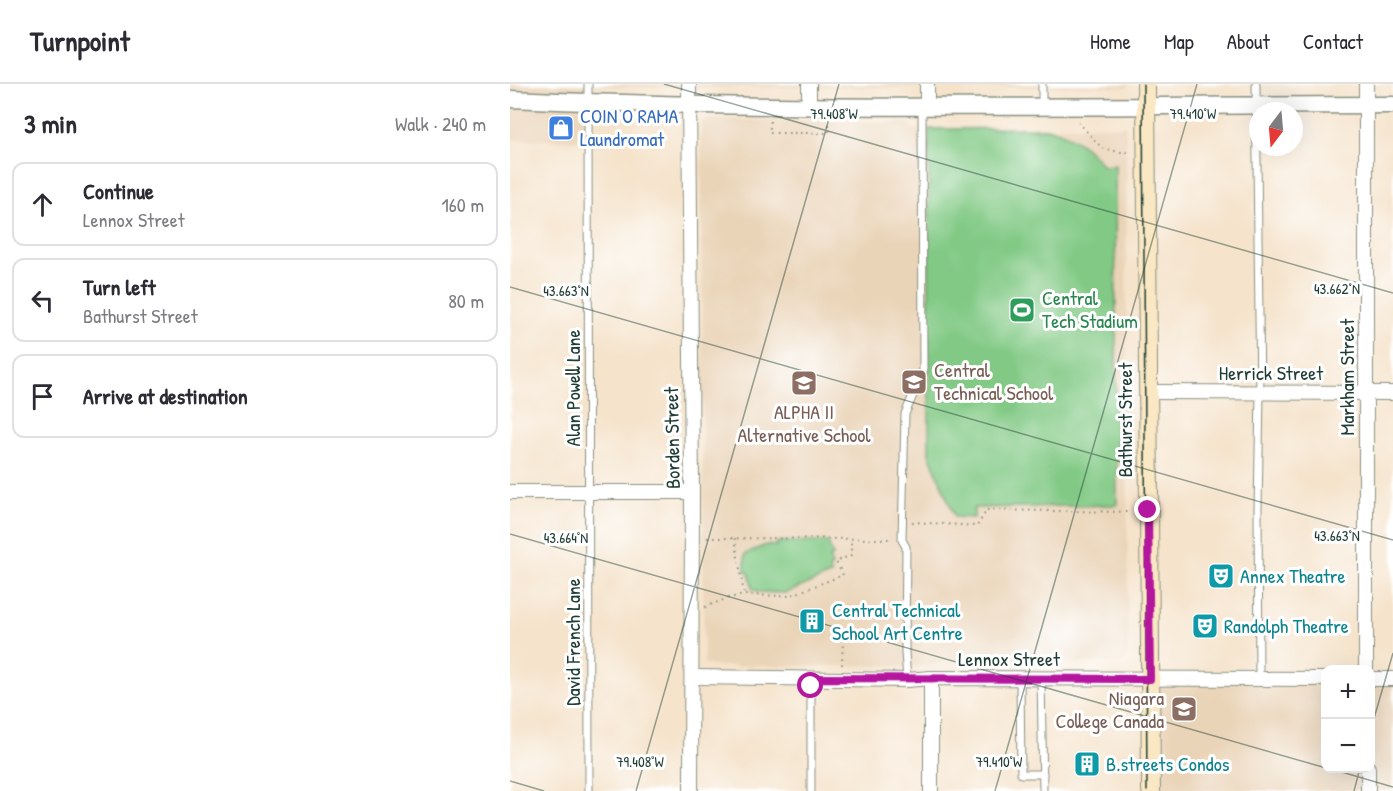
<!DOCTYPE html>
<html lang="en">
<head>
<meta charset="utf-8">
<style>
	body { margin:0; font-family:"Patrick Hand",sans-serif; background:#f7f7f7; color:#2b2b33 }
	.controls { position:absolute; right:18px; bottom:18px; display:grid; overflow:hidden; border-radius:12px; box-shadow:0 6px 24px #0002 }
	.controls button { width:54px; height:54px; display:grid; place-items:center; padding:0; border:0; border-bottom:2px solid #e1e1e2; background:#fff; color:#2b2b33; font:30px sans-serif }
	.compass { position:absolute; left:739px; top:18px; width:54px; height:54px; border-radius:50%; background:#fff; box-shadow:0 6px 24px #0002; rotate:196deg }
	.stop { position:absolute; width:18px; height:18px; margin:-14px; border:4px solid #b5179e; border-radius:50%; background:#fff }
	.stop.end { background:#b5179e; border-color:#fff; box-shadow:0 2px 6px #0008 }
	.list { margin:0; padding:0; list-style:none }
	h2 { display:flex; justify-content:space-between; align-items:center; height:78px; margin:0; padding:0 24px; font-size:26px }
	h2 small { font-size:20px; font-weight:400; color:#7c7c81 }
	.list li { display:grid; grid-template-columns:39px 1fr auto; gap:18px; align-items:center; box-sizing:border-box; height:84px; margin:0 12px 12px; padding:0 12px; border:2px solid #e1e1e2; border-radius:12px }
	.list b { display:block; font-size:22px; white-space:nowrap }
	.list p { margin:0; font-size:20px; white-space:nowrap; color:#7c7c81 }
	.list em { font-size:20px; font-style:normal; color:#7c7c81 }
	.icon { flex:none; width:33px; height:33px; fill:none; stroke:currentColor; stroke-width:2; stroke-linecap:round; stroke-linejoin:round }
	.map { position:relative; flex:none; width:883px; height:707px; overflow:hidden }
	header { display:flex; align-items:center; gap:36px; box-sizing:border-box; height:84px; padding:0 30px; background:#fff; border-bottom:2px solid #e1e1e2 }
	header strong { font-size:28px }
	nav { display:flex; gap:33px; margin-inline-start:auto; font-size:21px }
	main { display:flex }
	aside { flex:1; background:#fff }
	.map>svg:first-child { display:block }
</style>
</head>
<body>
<header>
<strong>Turnpoint</strong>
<nav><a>Home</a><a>Map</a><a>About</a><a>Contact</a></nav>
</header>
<main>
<aside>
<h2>3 min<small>Walk · 240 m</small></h2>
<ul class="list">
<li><svg class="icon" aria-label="ahead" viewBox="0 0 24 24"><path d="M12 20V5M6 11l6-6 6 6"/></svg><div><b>Continue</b><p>Lennox Street</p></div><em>160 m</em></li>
<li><svg class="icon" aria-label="left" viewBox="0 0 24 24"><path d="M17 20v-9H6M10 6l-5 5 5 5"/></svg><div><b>Turn left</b><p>Bathurst Street</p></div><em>80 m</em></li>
<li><svg class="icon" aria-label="arrive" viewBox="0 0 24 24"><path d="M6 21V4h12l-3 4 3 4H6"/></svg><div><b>Arrive at destination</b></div></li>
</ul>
</aside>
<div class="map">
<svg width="883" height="707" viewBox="0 0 883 707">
	<rect width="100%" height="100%" fill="#fff"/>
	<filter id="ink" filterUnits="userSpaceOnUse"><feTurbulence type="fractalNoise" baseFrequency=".0167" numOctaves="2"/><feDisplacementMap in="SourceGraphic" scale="12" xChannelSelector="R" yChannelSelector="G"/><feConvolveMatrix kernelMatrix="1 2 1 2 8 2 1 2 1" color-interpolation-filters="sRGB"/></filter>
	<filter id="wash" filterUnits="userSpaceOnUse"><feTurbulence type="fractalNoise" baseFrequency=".008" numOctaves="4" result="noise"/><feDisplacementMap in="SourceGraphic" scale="24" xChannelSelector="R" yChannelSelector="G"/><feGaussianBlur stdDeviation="1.35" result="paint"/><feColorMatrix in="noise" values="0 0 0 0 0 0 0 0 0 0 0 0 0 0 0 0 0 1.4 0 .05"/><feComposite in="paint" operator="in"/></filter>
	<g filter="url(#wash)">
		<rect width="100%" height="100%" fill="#f5e3cb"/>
		<g fill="#ead4b8">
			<polygon points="0,0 618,0 618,3 78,3 76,57 35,56 0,55"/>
			<polygon points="196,35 399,39 402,40 402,45 419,45 616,42 618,570 613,579 472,580 462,575 413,582 201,582 194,579 191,64 191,38"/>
			<polygon points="640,595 815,595 816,684 860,684 861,595 883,595 883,707 641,707"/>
		</g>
		<g fill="#81c984" stroke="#50835c" stroke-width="1.5">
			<path d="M537,44C559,50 579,63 593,82L605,81L607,421L464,424V434L445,433L419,370V45Z"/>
			<polygon points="267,458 318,458 323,472 319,474 322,482 319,484 322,490 276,509 247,508 247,506 243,506 239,489 235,487 235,470 256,461 266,462"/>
		</g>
	</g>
	<g filter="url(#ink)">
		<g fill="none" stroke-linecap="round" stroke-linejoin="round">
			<defs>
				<g id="service">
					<polyline points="78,0 79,707"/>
					<polyline points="532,0 532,22"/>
					<polyline points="746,0 750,308 748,426 749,595"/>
					<polyline points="301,594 301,707"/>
					<polyline points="510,594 511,690 533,690"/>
					<polyline points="531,594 533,707"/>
					<polyline points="397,596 395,568 396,463 392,456 395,330 413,288 412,24"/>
				</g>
				<g id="minor">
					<polyline points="179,0 182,408 181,707"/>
					<polyline points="299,0 299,21"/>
					<polyline points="417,0 417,22"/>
					<polyline points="856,0 856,586"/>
					<polyline points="638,308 883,309"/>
					<polyline points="0,408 182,408"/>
					<polyline points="183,593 397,596 421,594 816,595"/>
					<polyline points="421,594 421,707"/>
					<polyline points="860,595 883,595"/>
					<polyline points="858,684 858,707"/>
				</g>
				<path id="tertiary" d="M0,15C294,28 589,21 883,21"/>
				<polyline id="secondary" points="636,0 641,707"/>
			</defs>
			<use href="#service" stroke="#8a9080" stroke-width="9"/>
			<use href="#minor" stroke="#8a9080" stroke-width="16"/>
			<use href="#tertiary" stroke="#8a9080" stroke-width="19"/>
			<use href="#secondary" stroke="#8a9080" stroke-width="20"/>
			<g stroke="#8a9080" stroke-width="2" stroke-dasharray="1.5 4.5" stroke-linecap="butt">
				<polyline points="260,37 260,49 319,49 319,36"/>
				<polyline points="568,38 592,64 609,68 618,68"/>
				<polyline points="402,438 467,442 477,426 621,428"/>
				<polyline points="197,454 383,455"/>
				<polyline points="225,454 234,511"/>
				<polyline points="195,523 218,514 234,511 279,512 333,491 326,478 341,471 341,455"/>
				<polyline points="332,581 333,558"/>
			</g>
			<use href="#service" stroke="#fff" stroke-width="7"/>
			<use href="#minor" stroke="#fff" stroke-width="14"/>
			<use href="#tertiary" stroke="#fff" stroke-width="16"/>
			<use href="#secondary" stroke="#fae7c3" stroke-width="18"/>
			<polyline stroke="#1f3d34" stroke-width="1.5" points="633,0 637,707"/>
		</g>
	</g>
	<g fill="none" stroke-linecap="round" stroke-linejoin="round" filter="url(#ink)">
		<polyline stroke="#b5179e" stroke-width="8" points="301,602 301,594 640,595 638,426"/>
	</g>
	<path fill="none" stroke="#1f3d34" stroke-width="1.5" stroke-opacity="0.45" d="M154,0L883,209M0,203L883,456M0,450L816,684M860,648L883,569M818,684L883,703M0,697L34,707M126,707L329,0M485,707L687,0M844,707L850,684"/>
	<defs>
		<symbol id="shop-square" viewBox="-11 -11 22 22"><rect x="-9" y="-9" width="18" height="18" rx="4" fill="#3f7fe0" stroke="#fff"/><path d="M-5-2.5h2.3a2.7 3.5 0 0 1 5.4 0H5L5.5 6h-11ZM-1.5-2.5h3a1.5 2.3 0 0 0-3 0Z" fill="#fff"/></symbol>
		<symbol id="stadium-square" viewBox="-11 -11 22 22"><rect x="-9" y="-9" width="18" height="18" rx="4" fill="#2e9e5b" stroke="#fff"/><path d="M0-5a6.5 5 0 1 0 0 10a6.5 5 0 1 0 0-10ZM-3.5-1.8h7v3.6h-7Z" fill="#fff"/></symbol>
		<symbol id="school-square" viewBox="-11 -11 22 22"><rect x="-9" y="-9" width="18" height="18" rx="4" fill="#8d6e63" stroke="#fff"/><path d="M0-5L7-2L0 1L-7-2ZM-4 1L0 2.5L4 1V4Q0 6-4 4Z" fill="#fff"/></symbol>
		<symbol id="theatre-square" viewBox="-11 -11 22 22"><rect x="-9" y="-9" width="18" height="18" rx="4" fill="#0f9aa8" stroke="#fff"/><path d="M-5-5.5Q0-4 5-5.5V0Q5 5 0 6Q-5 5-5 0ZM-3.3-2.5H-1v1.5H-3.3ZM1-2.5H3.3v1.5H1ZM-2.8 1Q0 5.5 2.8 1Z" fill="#fff"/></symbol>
		<symbol id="building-square" viewBox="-11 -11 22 22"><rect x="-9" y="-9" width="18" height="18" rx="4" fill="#0f9aa8" stroke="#fff"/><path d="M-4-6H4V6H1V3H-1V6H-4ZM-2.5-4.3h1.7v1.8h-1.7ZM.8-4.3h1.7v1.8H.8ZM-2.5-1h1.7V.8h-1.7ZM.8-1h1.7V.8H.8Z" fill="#fff"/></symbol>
	</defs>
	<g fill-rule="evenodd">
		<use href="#shop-square" x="36" y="29" width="30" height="30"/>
		<use href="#stadium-square" x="497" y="211" width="30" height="30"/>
		<use href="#school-square" x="389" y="283" width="30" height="30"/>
		<use href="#school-square" x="279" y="284" width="30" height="30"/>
		<use href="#theatre-square" x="696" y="477" width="30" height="30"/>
		<use href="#building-square" x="287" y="522" width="30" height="30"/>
		<use href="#theatre-square" x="680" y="527" width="30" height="30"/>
		<use href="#school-square" x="659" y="610" width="30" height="30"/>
		<use href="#building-square" x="562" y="665" width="30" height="30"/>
	</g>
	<g text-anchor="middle" stroke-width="6" stroke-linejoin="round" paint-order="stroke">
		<g font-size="20" fill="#366cbe" stroke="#fff" text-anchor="start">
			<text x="70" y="39">COIN O RAMA<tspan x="70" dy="23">Laundromat</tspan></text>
		</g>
		<g font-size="20" fill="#27864d" stroke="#fff" text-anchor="start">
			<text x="532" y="221">Central<tspan x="532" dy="23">Tech Stadium</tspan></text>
		</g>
		<g font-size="20" fill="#785e54" stroke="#fff" text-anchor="start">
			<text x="424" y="293">Central<tspan x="424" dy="23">Technical School</tspan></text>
			<text x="294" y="335" text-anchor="middle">ALPHA II<tspan x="294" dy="23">Alternative School</tspan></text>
			<text x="654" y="621" text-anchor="end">Niagara<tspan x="654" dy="23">College Canada</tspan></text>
		</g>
		<g font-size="20" fill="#1f3d34" stroke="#fff">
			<text x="761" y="296">Herrick Street</text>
			<text transform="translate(837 293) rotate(-90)" y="7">Markham Street</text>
			<text transform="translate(63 304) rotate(-90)" y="7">Alan Powell Lane</text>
			<text transform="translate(615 336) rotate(-90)" y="7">Bathurst Street</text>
			<text transform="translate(162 354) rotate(-91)" y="7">Borden Street</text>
			<text transform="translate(63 558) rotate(-90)" y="7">David French Lane</text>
			<text x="499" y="582">Lennox Street</text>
		</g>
		<g font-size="20" fill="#0d838f" stroke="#fff" text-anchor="start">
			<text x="730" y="499">Annex Theatre</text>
			<text x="322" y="533">Central Technical<tspan x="322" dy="23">School Art Centre</tspan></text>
			<text x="714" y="549">Randolph Theatre</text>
			<text x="596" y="687">B.streets Condos</text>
		</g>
	</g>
	<g font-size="15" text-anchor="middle" fill="#1f3d34" stroke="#fff" stroke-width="6" stroke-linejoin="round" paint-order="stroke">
		<text x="324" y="35">79.408°W</text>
		<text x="683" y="35">79.410°W</text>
		<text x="827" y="210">43.662°N</text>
		<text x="56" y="212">43.663°N</text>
		<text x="827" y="457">43.663°N</text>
		<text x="56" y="459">43.664°N</text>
		<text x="130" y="683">79.408°W</text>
		<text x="489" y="683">79.410°W</text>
	</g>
</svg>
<div class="controls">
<button>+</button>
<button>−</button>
</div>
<svg class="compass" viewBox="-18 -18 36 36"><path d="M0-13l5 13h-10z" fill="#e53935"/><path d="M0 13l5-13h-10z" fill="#7c7c81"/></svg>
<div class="stop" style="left:301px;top:602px"></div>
<div class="stop end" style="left:638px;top:426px"></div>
</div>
</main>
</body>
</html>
